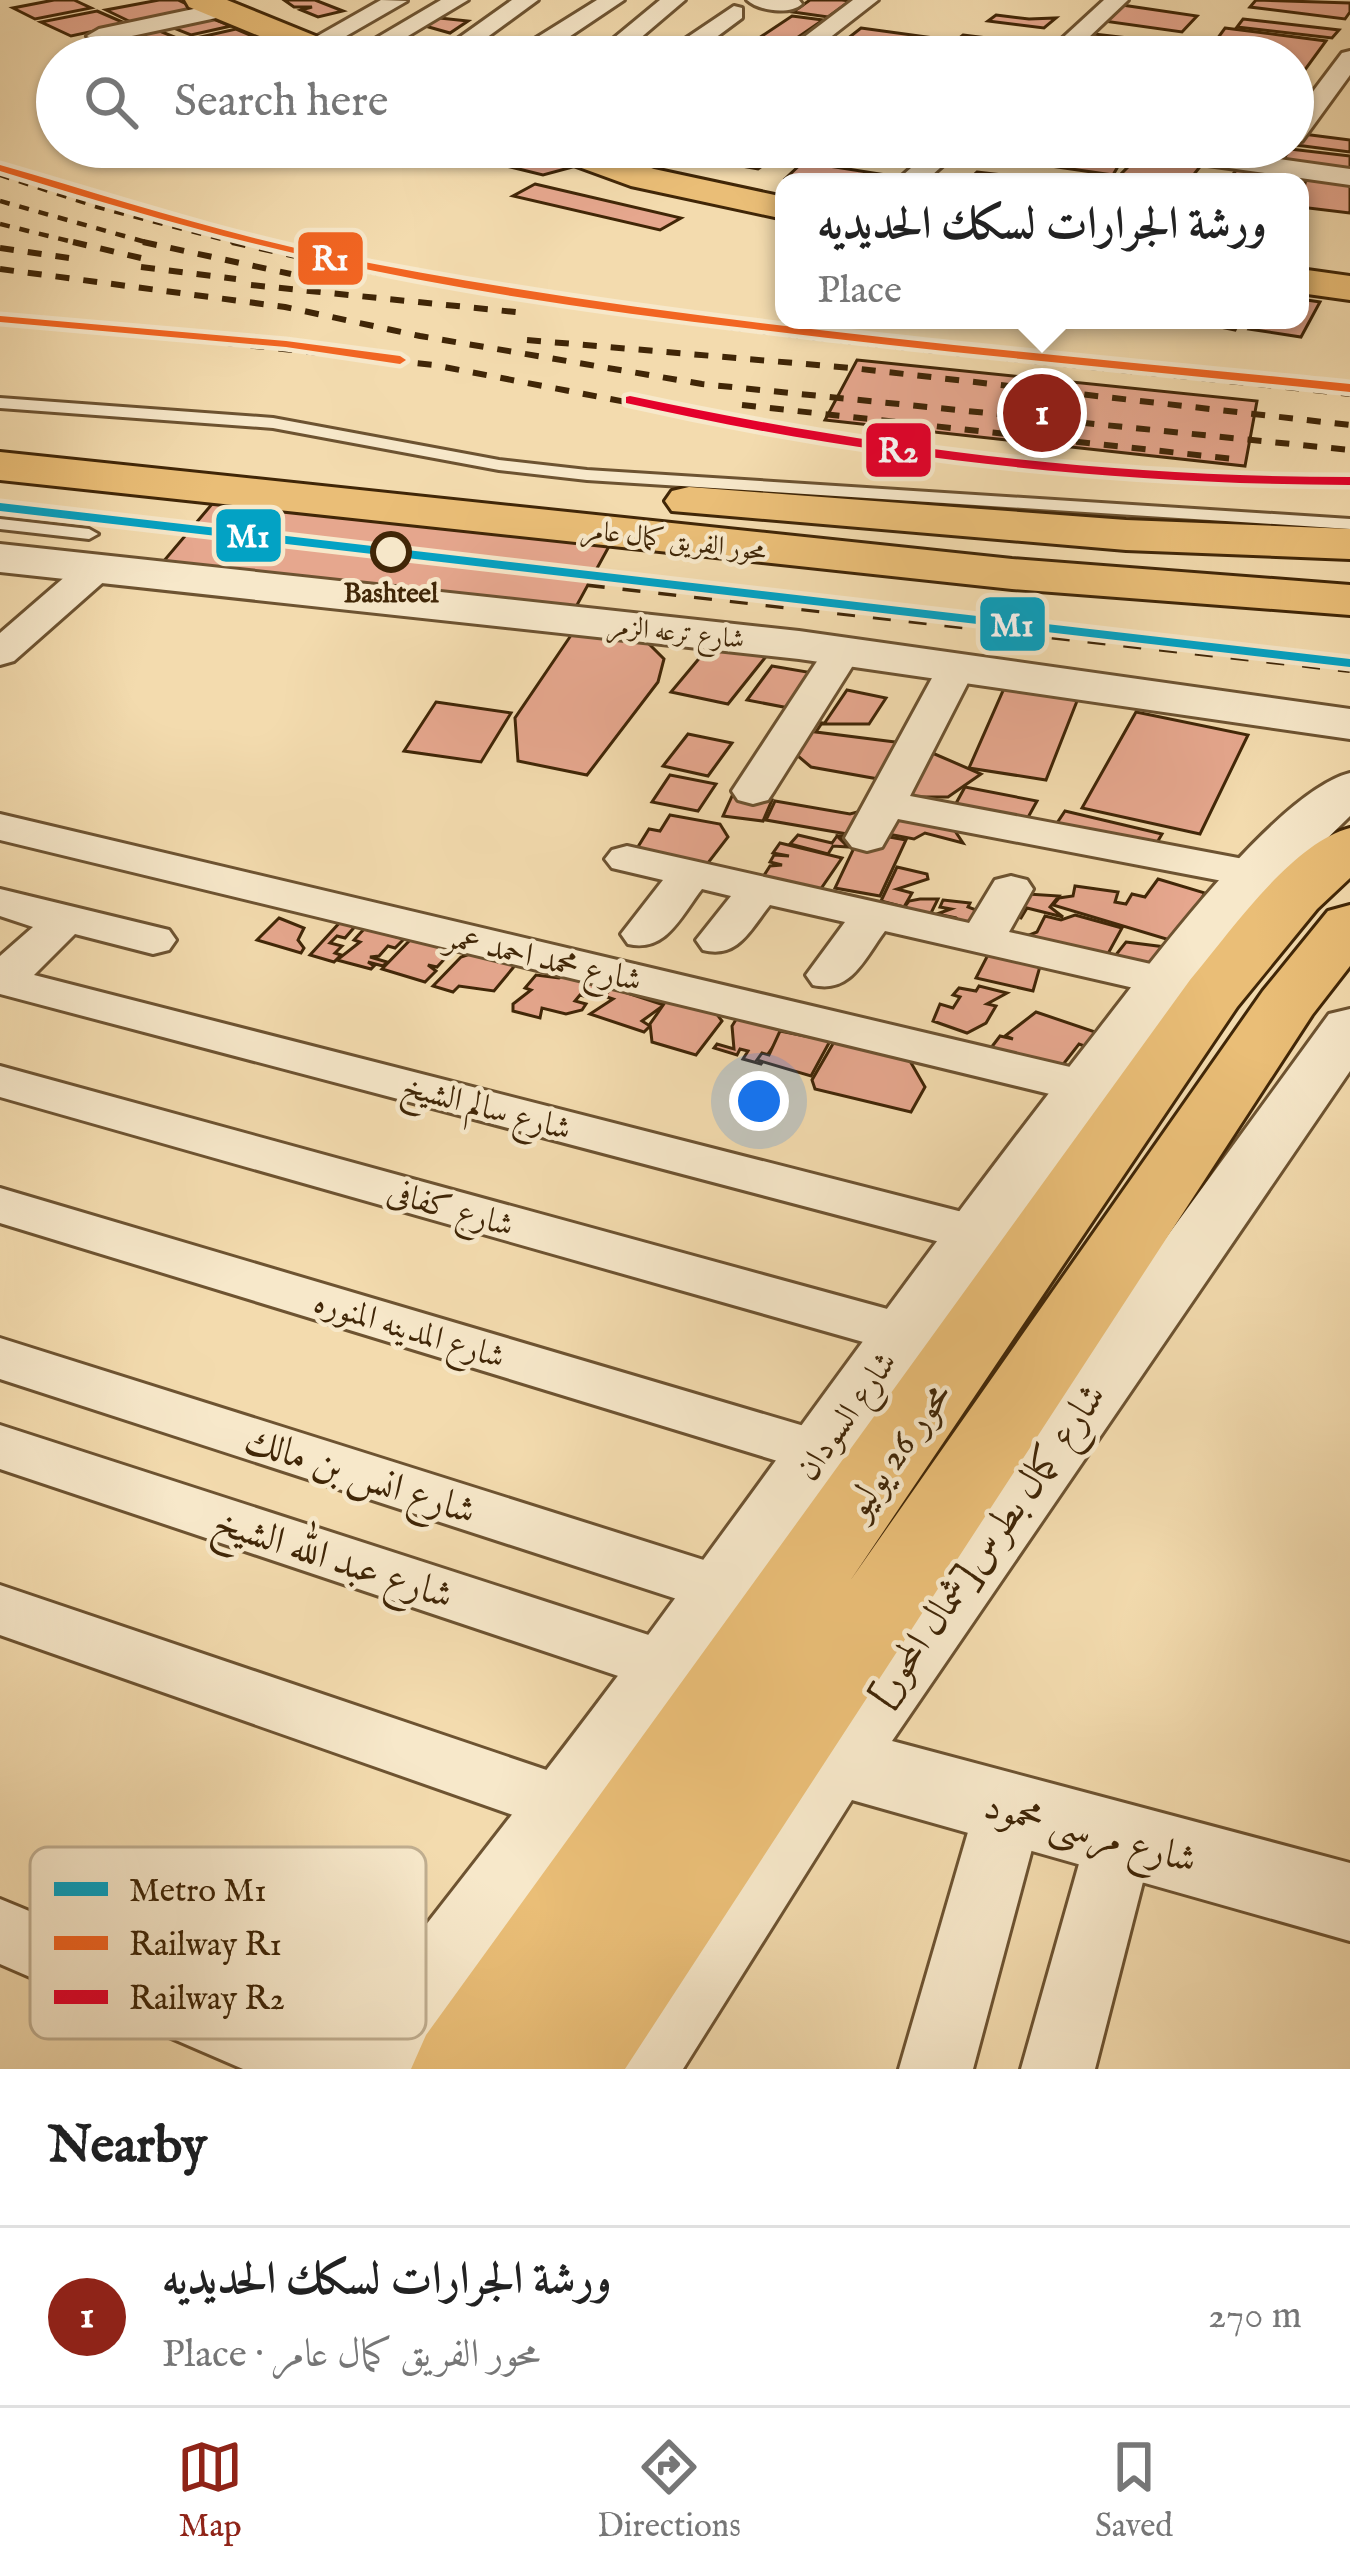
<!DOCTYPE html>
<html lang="en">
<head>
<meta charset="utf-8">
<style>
	body { margin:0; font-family:"IM FELL English",Amiri,serif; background:#f2f2f2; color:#222 }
	.you { position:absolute; left:759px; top:1101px; width:42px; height:42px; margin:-30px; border:9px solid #fff; border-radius:50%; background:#1a73e8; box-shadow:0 0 0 18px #1a73e833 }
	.badge { display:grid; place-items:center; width:78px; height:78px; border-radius:50%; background:#8f2418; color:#fff; font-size:39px; font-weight:700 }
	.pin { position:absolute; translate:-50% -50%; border:6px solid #fff; box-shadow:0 3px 12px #0006 }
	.popup { position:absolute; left:775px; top:173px; width:534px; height:156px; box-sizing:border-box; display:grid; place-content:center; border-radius:24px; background:#fff; filter:drop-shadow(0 3px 9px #0005); font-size:39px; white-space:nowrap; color:#767676 }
	.popup b { font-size:45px; color:#222 }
	.popup::after { content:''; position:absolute; left:50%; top:100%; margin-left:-24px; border:24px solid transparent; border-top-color:#fff }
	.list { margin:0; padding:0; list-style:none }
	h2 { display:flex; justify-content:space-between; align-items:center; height:156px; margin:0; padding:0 48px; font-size:51px }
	h2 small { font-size:39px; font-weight:400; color:#767676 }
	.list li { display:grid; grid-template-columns:78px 1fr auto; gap:36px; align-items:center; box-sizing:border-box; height:180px; padding:0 48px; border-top:3px solid #e0e0e0 }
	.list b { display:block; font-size:45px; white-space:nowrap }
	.list p { margin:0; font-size:39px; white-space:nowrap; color:#767676 }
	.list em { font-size:39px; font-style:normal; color:#767676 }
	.icon { flex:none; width:66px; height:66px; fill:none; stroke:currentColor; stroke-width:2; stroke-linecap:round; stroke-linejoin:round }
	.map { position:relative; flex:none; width:1350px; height:2069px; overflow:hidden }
	.search { position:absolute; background:#fff; box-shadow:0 3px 9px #0004; left:36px; right:36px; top:36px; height:132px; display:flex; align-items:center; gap:30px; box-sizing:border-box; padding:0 42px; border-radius:66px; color:#767676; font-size:45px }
	.sheet { height:336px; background:#fff }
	nav { display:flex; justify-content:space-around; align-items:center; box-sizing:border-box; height:168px; border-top:3px solid #e0e0e0; background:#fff; font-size:33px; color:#767676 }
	nav a { display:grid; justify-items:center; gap:6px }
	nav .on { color:#8f2418 }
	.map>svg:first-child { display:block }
</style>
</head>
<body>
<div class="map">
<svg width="1350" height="2069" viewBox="0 0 1350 2069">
	<rect width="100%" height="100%" fill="#f3dbae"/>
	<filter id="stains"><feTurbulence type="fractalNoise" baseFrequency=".00167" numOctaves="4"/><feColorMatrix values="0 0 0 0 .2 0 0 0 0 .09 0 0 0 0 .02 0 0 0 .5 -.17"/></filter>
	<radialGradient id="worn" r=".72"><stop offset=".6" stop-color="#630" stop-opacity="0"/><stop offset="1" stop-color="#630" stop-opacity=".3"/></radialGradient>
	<g fill="#e6a78e" stroke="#402607" stroke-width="3">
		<polygon points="54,0 74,0 91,8 35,19 13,8"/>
		<polygon points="159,0 178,0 199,10 133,23 106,10"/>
		<polygon points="284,0 315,0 343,11 318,17 301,10 312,7 294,7"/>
		<polygon points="810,0 842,0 850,1 828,17 793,12"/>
		<polygon points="1256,0 1350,3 1350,12 1345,19 1250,7"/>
		<polygon points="1122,5 1197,16 1182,32 1104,21"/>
		<polygon points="97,11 127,24 71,36 41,22"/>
		<polygon points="996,15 1029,19 1056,18 1044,28 988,21"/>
		<polygon points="206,16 231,26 191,35 166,25"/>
		<polygon points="792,16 823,20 791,42 759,38"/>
		<polygon points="430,17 468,21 450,33 418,24"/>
		<polygon points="1243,19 1339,30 1332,38 1237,27"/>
		<polygon points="152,28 182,40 130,52 110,44 111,37"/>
		<polygon points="861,28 934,38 920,49 847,39"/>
		<polygon points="1225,28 1326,41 1299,78 1293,78 1293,57 1204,57"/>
		<polygon points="236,29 264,41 222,51 192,39"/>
		<polygon points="1094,34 1189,45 1179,53 1089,41"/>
		<polygon points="404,35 410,36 407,38 439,43 423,52 389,42"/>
		<polygon points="963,35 1036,44 1027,53 953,43"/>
		<polygon points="844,41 918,51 910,57 822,57"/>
		<polygon points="177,44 207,57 133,54"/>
		<polygon points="1082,46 1157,55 1070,57"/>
		<polygon points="948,47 1021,57 937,57"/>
		<polygon points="1303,134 1350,140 1350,152 1296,145"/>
		<polygon points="440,147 506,147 462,159 436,148"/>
		<polygon points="729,147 788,147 758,169 701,159"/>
		<polygon points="858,147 927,147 912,158"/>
		<polygon points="1015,147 1109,147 1137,151 1125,154 1113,175 1003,159"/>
		<polygon points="533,148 580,165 543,175 486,161"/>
		<polygon points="1290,149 1350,156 1350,171 1281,163"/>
		<polygon points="1145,150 1206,159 1188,182 1121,174"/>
		<polygon points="803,162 880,174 865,182 786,178"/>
		<polygon points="1240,166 1302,177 1300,182 1226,182"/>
		<polygon points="977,172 1030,178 1026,182 966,182"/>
		<polygon points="1307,174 1350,182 1350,213 1300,207"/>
		<polygon points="535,184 681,218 660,230 513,196"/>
		<polygon points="1300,299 1320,302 1301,337 1249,329 1254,320 1300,320"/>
		<polygon points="1186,320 1240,320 1235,330"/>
		<polygon points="857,360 1257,401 1245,466 825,420"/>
		<polygon points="218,497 613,539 571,616 157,569"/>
		<polygon points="578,625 639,634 664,659 658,682 587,775 518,761 515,718"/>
		<polygon points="707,649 772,649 728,704 671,692"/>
		<polygon points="772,666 813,673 789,708 747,700"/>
		<polygon points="1006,684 1079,696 1046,780 969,768"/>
		<polygon points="847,690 886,698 869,724 824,724"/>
		<polygon points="436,702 511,713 481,762 404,751"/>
		<polygon points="1136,712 1248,735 1200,834 1082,808"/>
		<polygon points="802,720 822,723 816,732 903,743 884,780 811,767 786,746"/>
		<polygon points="688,734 732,743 708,776 663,766"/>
		<polygon points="930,752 981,774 948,797 905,797"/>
		<polygon points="670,775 716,784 698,811 652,802"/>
		<polygon points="965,787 1037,801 1026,821 954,807"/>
		<polygon points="733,794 772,800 763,821 723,816"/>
		<polygon points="775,801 850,814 872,808 859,836 766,820"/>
		<polygon points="953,810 955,831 963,843 925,833 914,839 888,834 898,817"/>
		<polygon points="1065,811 1162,834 1155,846 1057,823"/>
		<polygon points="670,815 720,824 728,837 701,872 636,850 649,829 660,831"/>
		<polygon points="798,835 832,843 837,836 848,847 833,846 828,854 790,844"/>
		<polygon points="878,835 906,840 880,896 835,888 854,848 839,836"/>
		<polygon points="780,843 842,858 820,890 763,877 770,866 782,865 770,862 774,855 789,856 773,853"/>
		<polygon points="897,867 927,874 928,879 897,889 912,893 904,907 881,901"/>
		<polygon points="1158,879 1205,893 1173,941 1053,905 1059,898 1073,896 1075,886 1118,892 1115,902 1126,904 1132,894 1145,897"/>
		<polygon points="1014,893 1059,896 1050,907 1063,917 1027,908 1021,918 1002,912"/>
		<polygon points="920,899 938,899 925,925 896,918 909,901"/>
		<polygon points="943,900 970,903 968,907 994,917 966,928 956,918 937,914 951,909 940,907"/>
		<polygon points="1075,915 1122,928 1104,961 1024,937 1037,932 1045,916 1061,920"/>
		<polygon points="279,918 304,928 298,940 304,948 301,953 257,940"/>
		<polygon points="343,919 358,923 345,938 337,936 330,943 342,946 335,953 341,955 334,962 310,955"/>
		<polygon points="365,928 404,939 395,948 388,946 379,956 370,957 387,962 383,966 368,962 374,966 371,969 337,960 360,942 354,940"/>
		<polygon points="414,936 443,944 450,953 437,967 428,965 436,971 425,982 382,969"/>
		<polygon points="1126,942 1173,948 1148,980 1107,966"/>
		<polygon points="992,947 1041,963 1033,991 976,978"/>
		<polygon points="476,952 517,963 494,991 459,986 453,992 433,986 461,957"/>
		<polygon points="567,972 593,974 600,988 591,998 580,995 575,1001 586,1004 582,1010 566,1014 542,1008 540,1018 513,1011 513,1004 531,990 525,988 536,975 559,978"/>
		<polygon points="979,986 1007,993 987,1004 996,1006 986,1023 967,1033 933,1021 940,1004 953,1008 960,997 953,995 959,988 976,991"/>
		<polygon points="612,988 664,1005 642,1021 650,1026 644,1032 590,1014 613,999 604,996"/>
		<polygon points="666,1001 716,1013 722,1021 696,1055 652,1042 650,1024"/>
		<polygon points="1036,1012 1101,1034 1090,1048 1079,1044 1051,1080 984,1057 1000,1036 1013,1039 1005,1036"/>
		<polygon points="737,1018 784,1031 761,1064 743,1059 748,1051 740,1049 737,1055 714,1048 717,1044 734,1049 732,1026"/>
		<polygon points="780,1031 830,1041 811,1076 757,1060 762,1053 769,1055"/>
		<polygon points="834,1042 910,1061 925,1087 911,1112 815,1089 812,1080"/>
	</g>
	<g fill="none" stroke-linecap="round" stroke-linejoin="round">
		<defs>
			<g id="service">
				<polygon points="312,42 316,48 280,57 258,57"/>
				<polygon points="0,398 273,418 499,460 587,470 1350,519 1350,529 587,480 499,470 273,428 0,408"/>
				<polygon points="0,519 89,529 98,534 89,539 0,529"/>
			</g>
			<g id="minor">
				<polygon points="381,0 407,1 334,43 326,45 314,38"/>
				<polygon points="441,0 468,0 373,57 351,53"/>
				<polygon points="512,0 538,0 460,57 432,57"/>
				<polygon points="597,0 624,0 548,51 553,57 524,57 521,53 528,43"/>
				<polygon points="660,0 685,0 618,57 591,57"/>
				<path d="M747,0H799L802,4C790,15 759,11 747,0Z"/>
				<polygon points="853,0 878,0 805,57 778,57"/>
				<polygon points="1104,0 1128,0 1068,57 1042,57"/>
				<polygon points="222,3 230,5 230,15 99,43 87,36 99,29"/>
				<polygon points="734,6 742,8 742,18 703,47 730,57 676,55 676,45"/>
				<polygon points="298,33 310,40 306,45 251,57 220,54 224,49"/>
				<polygon points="1350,51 1350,75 1302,141 1293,144 1293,118 1342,53"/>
				<polygon points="935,147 964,147 924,182 895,182"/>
				<polygon points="1123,147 1192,147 1350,169 1350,185 1136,155"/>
				<polygon points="95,559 108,562 113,570 108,578 14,661 0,665 0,633 82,562"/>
				<polygon points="843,639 857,643 862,651 774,791 768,800 753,804 738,800 732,791 829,643"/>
				<polygon points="957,655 971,659 976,667 910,796 1254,861 1270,865 1276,874 1270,883 1254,887 898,819 882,847 867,851 852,847 845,838 938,667 943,659"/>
				<polygon points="0,814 1087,1071 1104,1076 1112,1087 1104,1098 1087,1103 0,840"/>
				<path d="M627,846L969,923L995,880L1011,876L1027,880L1033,889L1009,932L1186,972L1192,982L1186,992L1169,996L885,931C864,959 851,994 813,985L806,975L845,922L770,905C750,930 738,959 703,950L696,940L731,896L702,889C681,916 666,953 628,944L621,934L663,880L612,868L605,859L612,850Z"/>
				<polygon points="0,889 169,930 176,940 169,950 153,954 75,934 34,975 974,1215 993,1220 1000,1233 993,1246 974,1251 0,994 0,956 33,927 0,916"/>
				<polygon points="0,1066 902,1313 922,1319 930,1333 922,1347 902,1353 0,1097"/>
				<polygon points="0,1188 841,1437 849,1452 841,1467 820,1474 0,1223"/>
				<polygon points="0,1338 745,1573 754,1590 745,1607 723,1614 0,1379"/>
				<polygon points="0,1425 692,1649 701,1667 692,1685 669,1693 0,1469"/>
				<polygon points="0,1585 591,1785 601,1805 591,1825 567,1834 0,1635"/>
				<polygon points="1009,1779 1033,1788 1043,1808 973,2069 899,2069 975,1808 985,1788"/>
				<polygon points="1120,1809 1144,1818 1154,1839 1095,2069 1021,2069 1086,1839 1096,1818"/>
				<polygon points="0,1899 352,2044 363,2069 243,2069 0,1964"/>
			</g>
			<g id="tertiary">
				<polygon points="0,544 799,631 1350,709 1350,739 799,659 0,572"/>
				<path d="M1350,773V816L1242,922L997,1249L697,1690L426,2069H325L338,2038C440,1906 544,1776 643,1642C794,1437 941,1230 1098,1030C1148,966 1276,792 1350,773Z"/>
				<polygon points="1350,1009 1350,1071 892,1741 1350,1863 1350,1941 852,1800 683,2069 585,2069 598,2038 804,1735 1329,1014"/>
			</g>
			<g id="primary">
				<polygon points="185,0 227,0 350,50 354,57 310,57 189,7"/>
				<polygon points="541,147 593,147 654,169 784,197 784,219 631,186 546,155"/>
			</g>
			<g id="trunk">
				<polygon points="1300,269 1350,276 1350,300 1300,293"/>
				<path d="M1350,828V878L1317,909L1237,1007L850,1581L1263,991L1328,911L1350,905V966L1312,1015L625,2069H411L426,2035L1190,980C1229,934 1291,843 1350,828Z"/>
			</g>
			<g id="motorway">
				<polygon points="0,452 1012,559 1350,585 1350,615 1012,589 0,480"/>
				<polygon points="689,487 1126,520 1350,529 1350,559 1126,550 672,511 665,501 672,491"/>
			</g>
		</defs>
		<use href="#service" stroke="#6d5331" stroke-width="6"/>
		<use href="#minor" stroke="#6d5331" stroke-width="6"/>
		<use href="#tertiary" stroke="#6d5331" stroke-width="6"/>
		<use href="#primary" stroke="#402607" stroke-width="6"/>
		<use href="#trunk" stroke="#402607" stroke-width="6"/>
		<use href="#motorway" stroke="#402607" stroke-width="6"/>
		<use href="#service" fill="#f7e8ca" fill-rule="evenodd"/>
		<use href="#minor" fill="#f7e8ca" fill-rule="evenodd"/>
		<use href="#tertiary" fill="#f7e8ca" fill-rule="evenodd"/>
		<use href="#primary" fill="#eabe77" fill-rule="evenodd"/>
		<use href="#trunk" fill="#eabe77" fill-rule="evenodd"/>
		<use href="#motorway" fill="#eabe77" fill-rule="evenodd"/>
		<g stroke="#402607" stroke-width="4.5" stroke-dasharray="10 10" stroke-linecap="butt">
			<polyline points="0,175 98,207 245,245"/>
			<polyline points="0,201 156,245"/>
			<polyline points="0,224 85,245"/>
		</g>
		<g stroke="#402607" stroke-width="6" stroke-dasharray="14 14" stroke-linecap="butt">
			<polyline points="73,242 141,258"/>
			<polyline points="143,242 291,274"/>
			<path d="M232,242C598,326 977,353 1350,394"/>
			<polyline points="0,248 69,258"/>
			<polyline points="141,267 236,279"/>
			<polyline points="0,269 285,307 420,336 702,384 1350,450"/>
			<polyline points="251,285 525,313"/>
			<polyline points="0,319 434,365 823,440 990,464 1170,478 1350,481"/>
			<polyline points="527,340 852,368 1350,425"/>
			<polyline points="742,405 1243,460"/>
			<polyline points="0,507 193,527"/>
		</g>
		<polyline stroke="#402607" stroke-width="8" stroke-dasharray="18 18" stroke-linecap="butt" points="587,583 1350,669"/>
		<defs>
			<g id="rail-1">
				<path d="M0,165C111,197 219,233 333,256C669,323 1010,350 1350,384V392C1151,371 952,354 754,329C610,312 465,292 324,260C214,236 107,204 0,171Z"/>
				<polygon points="0,316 286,341 400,356 406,360 400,364 286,347 0,322"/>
			</g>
			<path id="rail-2" d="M630,396C874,448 1101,477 1350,477V485C1106,484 864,457 626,403V397Z"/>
		</defs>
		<use href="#rail-1" stroke="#f7e8ca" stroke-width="9"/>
		<use href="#rail-2" stroke="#f7e8ca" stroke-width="9"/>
		<use href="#rail-1" fill="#f26522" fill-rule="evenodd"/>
		<use href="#rail-2" fill="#e4002b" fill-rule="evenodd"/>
		<defs>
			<polygon id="metro-1" points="0,503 1350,659 1350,667 0,511"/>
		</defs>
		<use href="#metro-1" stroke="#f7e8ca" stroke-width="9"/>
		<use href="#metro-1" fill="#03a2c4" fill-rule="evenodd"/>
	</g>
	<circle fill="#f7e8ca" stroke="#402607" stroke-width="6" cx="391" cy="552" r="18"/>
	<g text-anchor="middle" stroke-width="9" stroke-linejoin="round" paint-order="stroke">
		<g font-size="27" fill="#402607" stroke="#f7e8ca">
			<text transform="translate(674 540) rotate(7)" y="9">محور الفريق كمال عامر</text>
			<text transform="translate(676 632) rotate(6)" y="9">شارع ترعه الزمر</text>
		</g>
		<g font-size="27" font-weight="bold" fill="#402607" stroke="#f7e8ca">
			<text x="391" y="602">Bashteel</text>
		</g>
		<g font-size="33" fill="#402607" stroke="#f7e8ca">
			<text transform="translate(544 957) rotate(13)" y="12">شارع محمد احمد عمر</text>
			<text transform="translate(487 1106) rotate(15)" y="12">شارع سالم الشيخ</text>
			<text transform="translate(451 1207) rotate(16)" y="12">شارع كفافى</text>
			<text transform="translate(410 1328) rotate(17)" y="12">شارع المدينه المنوره</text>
			<text transform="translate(845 1415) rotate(-55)" y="12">شارع السودان</text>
		</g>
		<g font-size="39" fill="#402607" stroke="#f7e8ca">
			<text transform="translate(896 1449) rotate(-55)" y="14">محور 26 يوليو</text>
			<text transform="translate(361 1474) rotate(18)" y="14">شارع انس بن مالك</text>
			<text transform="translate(985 1544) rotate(-55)" y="14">شارع كمال بطرس[شمال المحور]</text>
			<text transform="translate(334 1557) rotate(18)" y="14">شارع عبد الله الشيخ</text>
			<text transform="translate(1091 1831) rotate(15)" y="14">شارع مرسى محمود</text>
		</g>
	</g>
	<rect x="30" y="1847" width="396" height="192" rx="18" fill="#f7e8ca" stroke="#c0ae90" stroke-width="3"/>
	<rect x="54" y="1882" width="54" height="14" fill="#03a2c4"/>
	<rect x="54" y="1936" width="54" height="14" fill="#f26522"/>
	<rect x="54" y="1990" width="54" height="14" fill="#e4002b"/>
	<g font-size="33" fill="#402607">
		<text x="129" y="1901">Metro M1</text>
		<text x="129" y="1955">Railway R1</text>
		<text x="129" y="2009">Railway R2</text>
	</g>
	<g stroke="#f7e8ca" stroke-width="4.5">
		<rect x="296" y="230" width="69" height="57" rx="12" fill="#f26522"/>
		<rect x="864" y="421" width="69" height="58" rx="12" fill="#e4002b"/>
		<rect x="214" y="507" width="69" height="57" rx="12" fill="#03a2c4"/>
		<rect x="978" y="595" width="69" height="58" rx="12" fill="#03a2c4"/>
	</g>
	<g font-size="33" text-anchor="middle" font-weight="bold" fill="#fff">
		<text x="330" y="270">R1</text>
		<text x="898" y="462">R2</text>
		<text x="248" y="547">M1</text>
		<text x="1012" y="636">M1</text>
	</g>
	<rect width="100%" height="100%" filter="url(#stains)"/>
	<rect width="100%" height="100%" fill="url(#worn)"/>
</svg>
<div class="you"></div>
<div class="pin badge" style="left:1042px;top:413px">1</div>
<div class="popup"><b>ورشة الجرارات لسكك الحديديه</b>Place</div>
<div class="search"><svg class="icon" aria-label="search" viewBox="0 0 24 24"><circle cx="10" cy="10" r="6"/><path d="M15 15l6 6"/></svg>Search here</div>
</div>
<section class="sheet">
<h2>Nearby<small></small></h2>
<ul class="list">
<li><span class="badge">1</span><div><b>ورشة الجرارات لسكك الحديديه</b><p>Place · محور الفريق كمال عامر</p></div><em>270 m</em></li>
</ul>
</section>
<nav>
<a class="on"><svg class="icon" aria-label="map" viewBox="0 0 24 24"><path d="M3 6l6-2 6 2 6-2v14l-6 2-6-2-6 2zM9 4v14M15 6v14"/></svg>Map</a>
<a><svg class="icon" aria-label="directions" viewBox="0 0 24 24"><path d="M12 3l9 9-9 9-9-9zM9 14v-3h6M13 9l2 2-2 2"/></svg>Directions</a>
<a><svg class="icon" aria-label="saved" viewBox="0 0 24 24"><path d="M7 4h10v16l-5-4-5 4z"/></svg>Saved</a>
</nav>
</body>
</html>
